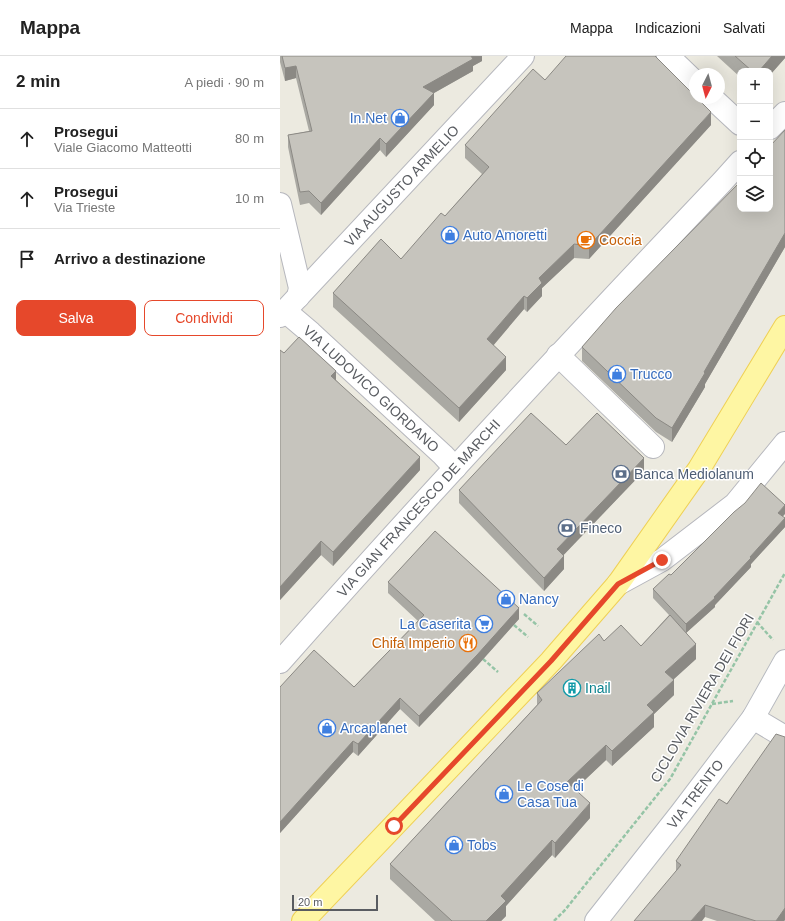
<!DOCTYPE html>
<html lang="it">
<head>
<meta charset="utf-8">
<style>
	body { margin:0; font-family:Arial,sans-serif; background:#f6f6f6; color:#222 }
	.controls { position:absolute; right:12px; top:12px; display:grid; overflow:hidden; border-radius:8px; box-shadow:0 4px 16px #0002 }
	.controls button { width:36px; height:36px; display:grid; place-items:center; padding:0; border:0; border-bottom:1px solid #e0e0e0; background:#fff; color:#222; font:20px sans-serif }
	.compass { position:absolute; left:409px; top:12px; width:36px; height:36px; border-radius:50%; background:#fff; box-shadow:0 4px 16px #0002; rotate:186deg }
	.scale { position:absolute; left:12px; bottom:10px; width:86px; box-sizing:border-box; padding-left:4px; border:2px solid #595c61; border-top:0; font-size:11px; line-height:14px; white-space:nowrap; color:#595c61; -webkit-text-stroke:3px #fff; paint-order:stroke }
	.stop { position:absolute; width:12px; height:12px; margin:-9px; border:3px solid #e6482b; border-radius:50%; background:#fff }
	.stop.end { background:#e6482b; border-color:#fff; box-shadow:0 1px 4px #0008 }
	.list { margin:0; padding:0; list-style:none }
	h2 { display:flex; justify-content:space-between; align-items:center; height:52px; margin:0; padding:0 16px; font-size:17px }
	h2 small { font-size:13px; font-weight:400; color:#767676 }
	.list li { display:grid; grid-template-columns:26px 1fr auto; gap:12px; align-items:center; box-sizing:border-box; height:60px; padding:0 16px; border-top:1px solid #e0e0e0 }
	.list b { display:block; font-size:15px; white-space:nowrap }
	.list p { margin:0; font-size:13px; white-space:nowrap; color:#767676 }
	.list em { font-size:13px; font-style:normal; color:#767676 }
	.actions { display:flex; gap:8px; padding:12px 16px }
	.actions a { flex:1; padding:9px 0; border:1px solid #e6482b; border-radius:8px; text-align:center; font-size:14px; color:#e6482b }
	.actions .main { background:#e6482b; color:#fff }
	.icon { flex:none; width:22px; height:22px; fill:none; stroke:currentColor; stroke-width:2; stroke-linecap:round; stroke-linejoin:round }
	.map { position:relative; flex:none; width:505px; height:865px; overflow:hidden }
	header { display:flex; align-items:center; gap:24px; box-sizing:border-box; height:56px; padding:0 20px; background:#fff; border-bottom:1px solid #e0e0e0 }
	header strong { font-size:19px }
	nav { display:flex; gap:22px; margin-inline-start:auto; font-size:14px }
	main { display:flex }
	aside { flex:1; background:#fff }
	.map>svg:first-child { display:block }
</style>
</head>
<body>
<header>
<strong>Mappa</strong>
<nav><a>Mappa</a><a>Indicazioni</a><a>Salvati</a></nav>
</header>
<main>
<aside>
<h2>2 min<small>A piedi · 90 m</small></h2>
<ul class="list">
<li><svg class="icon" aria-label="ahead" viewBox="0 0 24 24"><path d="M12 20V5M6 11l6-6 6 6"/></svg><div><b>Prosegui</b><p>Viale Giacomo Matteotti</p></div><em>80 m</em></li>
<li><svg class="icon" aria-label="ahead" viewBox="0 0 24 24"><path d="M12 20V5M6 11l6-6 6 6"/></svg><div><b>Prosegui</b><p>Via Trieste</p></div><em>10 m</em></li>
<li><svg class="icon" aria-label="arrive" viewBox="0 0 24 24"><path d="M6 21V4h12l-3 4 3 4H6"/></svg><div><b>Arrivo a destinazione</b></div></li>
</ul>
<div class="actions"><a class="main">Salva</a><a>Condividi</a></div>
</aside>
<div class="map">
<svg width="505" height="865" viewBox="0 0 505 865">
	<rect width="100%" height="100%" fill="#eceae0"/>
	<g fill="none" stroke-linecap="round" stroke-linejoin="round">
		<defs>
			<g id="street">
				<polyline points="388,0 415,26"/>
				<polyline points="432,42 460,68"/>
				<polyline points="490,72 505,57"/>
				<polyline points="0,148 20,232 18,241"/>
				<path id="s1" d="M5,255L31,277L163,399L175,412"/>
				<path id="s2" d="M0,260L243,0"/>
				<polyline points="278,299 373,391"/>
				<polyline points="338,528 382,504 455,448 505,387"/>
				<path id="s3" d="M0,606C144,443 292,284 442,126L460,106"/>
				<polyline points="473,662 505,681"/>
			</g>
			<g id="secondary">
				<path id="s4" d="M316,865L401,757L473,662L505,605"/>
			</g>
			<polyline id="primary" points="23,865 271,605 338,528 419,413 505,271"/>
		</defs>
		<use href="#street" stroke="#b6b7bd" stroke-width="24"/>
		<use href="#secondary" stroke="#b6b9bf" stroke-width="24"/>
		<use href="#primary" stroke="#efd055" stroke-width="24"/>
		<g stroke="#95c4a6" stroke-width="2.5" stroke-dasharray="4 2" stroke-linecap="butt">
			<polyline points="244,558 258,570"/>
			<polyline points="477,566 493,584"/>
			<polyline points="234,569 248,581"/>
			<polyline points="203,603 218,616"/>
			<polyline points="432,648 453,645"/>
			<polyline points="274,865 285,854 390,723 505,517"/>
		</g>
		<use href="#street" stroke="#fff" stroke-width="22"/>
		<use href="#secondary" stroke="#fff" stroke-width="22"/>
		<use href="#primary" stroke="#fef6a3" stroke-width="22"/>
	</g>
	<g fill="#aaa9a3">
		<polygon points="0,0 203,0 202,0 202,5 193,10 193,15 154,37 154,49 106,101 100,94 41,159 29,147 20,149 8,91 8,79 29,75 16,22 5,25 0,6"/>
		<polygon points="437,0 505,0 505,2 490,19 490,15 460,15 460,21"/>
		<polygon points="265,24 431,69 309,203 294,202 262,232 262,240 247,256 244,253 213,289 226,314 179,366 53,251 53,237 121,203 165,160 202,118 185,102 185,89"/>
		<polygon points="505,74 505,191 425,328 425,331 392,386 376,376 302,305 302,291 460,153"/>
		<polygon points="0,294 4,297 56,324 140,414 53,510 41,499 0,544"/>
		<polygon points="286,389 364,415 283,499 284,513 264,535 179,447 179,434"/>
		<polygon points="505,458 502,460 505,471 471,508 471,511 435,549 435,551 406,577 416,603 393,624 394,639 374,658 374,671 332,710 326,704 295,733 310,762 275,802 272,799 226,850 226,860 221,865 155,865 110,823 110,808 257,649 257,637 324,585 361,590 389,559 373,542 373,533 391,519"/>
		<polygon points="108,526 239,563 197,610 139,671 120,653 78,700 73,696 0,777 0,631 74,631 138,565 108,537"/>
		<polygon points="505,681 505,864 504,865 437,865 425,861 396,815 396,805"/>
	</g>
	<g fill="#8b8984">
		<polygon points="191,0 203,0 202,0 202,5 193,10 193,15 154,37 154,49 106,101 106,88 143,31"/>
		<polygon points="492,0 505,0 505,2 490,19 490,15 479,15"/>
		<polygon points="16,10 16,22 5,25 5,12"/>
		<polygon points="431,56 431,69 309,203 309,190"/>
		<polygon points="100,82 100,94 41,159 41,147"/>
		<polygon points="505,177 505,191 425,328 425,331 392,386 392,372 424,316"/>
		<polygon points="294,188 294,202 262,232 262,240 247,256 247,242 259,222"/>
		<polygon points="244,240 244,253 207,297 207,283"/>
		<polygon points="226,301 226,314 179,366 179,352"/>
		<polygon points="56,315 56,328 51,320"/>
		<polygon points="140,401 140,414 53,510 53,496"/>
		<polygon points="364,402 364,415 277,506 277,493"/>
		<polygon points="505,449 505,458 498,466 498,457"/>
		<polygon points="505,462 505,471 471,508 471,511 435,549 435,551 406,577 406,568 434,541"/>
		<polygon points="41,485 41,499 0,544 0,531"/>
		<polygon points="284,500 284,513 264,535 264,522"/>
		<polygon points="239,552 239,563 197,610 139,671 139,660"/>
		<polygon points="416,588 416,603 385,631 385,616"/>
		<polygon points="394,624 394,639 374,658 374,671 332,710 332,695 367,649"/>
		<polygon points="120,642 120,653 78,700 78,688"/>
		<polygon points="73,685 73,696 0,777 0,766"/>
		<polygon points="326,689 326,704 287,741 287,726"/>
		<polygon points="310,747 310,762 275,802 275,787"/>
		<polygon points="272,784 272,799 226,850 226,860 221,865 206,865 221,840"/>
		<polygon points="425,849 425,861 422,865 411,865"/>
		<polygon points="505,852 505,864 504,865 496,865"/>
	</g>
	<g fill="#c6c4bd" stroke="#8b8984">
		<polygon points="2,0 191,0 193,3 143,31 154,37 106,88 100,82 41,147 29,135 20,136 8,79 32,75 16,10 5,12"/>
		<polygon points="286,0 375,0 415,40 415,42 417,42 431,56 309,190 294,188 259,222 262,227 247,242 244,240 207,283 226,301 179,352 53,237 101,183 121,203 161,157 165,160 209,111 185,89 253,13 265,24"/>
		<polygon points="455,0 492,0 479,15 472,15"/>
		<polygon points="505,74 505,177 424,316 425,317 392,372 376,362 302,291 336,252 460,126 460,153 490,153 490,90"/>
		<polygon points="19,281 56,315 51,320 140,401 53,496 41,485 0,531 0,294 4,297"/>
		<polygon points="251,357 286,389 317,357 364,402 277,493 284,500 264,522 179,434"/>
		<polygon points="481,427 505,449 498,457 505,462 470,501 471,502 434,541 435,542 406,568 373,533 389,518 391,519 454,456 465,447"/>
		<polygon points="155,475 239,552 197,599 139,660 120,642 78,688 73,685 0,766 0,631 34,594 74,631 144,559 108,526"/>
		<polygon points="390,559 416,588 385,616 394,624 367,649 374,656 332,695 326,689 287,726 310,747 275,787 272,784 221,840 226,845 206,865 172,865 110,808 262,644 257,637 319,578 324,585 341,569 361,590"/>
		<polygon points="496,678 505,681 505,852 496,865 476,865 425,849 411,865 354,865 401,809 396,805 439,743 447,748"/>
	</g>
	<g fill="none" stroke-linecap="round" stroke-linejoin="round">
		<polyline stroke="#e6482b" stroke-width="5" points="114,770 271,605 338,528 382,504"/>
	</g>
	<defs>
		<symbol id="shop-ring" viewBox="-11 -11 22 22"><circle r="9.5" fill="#fff" stroke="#3f7fe0" stroke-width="1.5"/><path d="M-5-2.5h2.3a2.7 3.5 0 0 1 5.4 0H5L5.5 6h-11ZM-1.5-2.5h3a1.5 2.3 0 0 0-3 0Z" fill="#3f7fe0"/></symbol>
		<symbol id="cafe-ring" viewBox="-11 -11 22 22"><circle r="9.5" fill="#fff" stroke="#e8710a" stroke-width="1.5"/><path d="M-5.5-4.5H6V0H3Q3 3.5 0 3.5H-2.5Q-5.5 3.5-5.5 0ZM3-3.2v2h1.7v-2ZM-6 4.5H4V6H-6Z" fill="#e8710a"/></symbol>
		<symbol id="bank-ring" viewBox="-11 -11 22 22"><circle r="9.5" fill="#fff" stroke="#5c6f8a" stroke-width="1.5"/><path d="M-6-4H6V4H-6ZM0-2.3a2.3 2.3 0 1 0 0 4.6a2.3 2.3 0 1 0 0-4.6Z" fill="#5c6f8a"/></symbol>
		<symbol id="supermarket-ring" viewBox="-11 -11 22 22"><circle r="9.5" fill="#fff" stroke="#3f7fe0" stroke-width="1.5"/><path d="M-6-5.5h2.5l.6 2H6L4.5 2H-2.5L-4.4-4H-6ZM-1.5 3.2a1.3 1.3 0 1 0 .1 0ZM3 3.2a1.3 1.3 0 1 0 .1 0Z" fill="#3f7fe0"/></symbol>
		<symbol id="restaurant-ring" viewBox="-11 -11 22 22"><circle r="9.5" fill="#fff" stroke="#e8710a" stroke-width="1.5"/><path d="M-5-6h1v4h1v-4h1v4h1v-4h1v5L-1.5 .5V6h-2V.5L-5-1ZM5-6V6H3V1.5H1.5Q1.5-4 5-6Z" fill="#e8710a"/></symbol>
		<symbol id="building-ring" viewBox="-11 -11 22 22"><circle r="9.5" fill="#fff" stroke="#0f9aa8" stroke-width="1.5"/><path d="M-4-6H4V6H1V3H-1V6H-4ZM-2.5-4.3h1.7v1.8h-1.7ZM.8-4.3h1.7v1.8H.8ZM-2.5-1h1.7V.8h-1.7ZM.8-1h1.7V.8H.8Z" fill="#0f9aa8"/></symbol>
	</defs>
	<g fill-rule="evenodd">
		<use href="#shop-ring" x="110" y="52" width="20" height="20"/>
		<use href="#shop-ring" x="160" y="169" width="20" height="20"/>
		<use href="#cafe-ring" x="296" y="174" width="20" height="20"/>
		<use href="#shop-ring" x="327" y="308" width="20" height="20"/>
		<use href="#bank-ring" x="331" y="408" width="20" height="20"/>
		<use href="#bank-ring" x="277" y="462" width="20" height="20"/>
		<use href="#shop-ring" x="216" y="533" width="20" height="20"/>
		<use href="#supermarket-ring" x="194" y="558" width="20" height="20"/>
		<use href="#restaurant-ring" x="178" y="577" width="20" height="20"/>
		<use href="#building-ring" x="282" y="622" width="20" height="20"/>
		<use href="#shop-ring" x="37" y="662" width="20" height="20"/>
		<use href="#shop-ring" x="214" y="728" width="20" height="20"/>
		<use href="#shop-ring" x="164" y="779" width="20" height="20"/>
	</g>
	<g text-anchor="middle" stroke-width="3" stroke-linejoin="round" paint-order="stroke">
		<g font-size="14" fill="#366cbe" stroke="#fff" text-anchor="start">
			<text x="107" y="67" text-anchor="end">In.Net</text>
			<text x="183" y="184">Auto Amoretti</text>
			<text x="350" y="323">Trucco</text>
			<text x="239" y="548">Nancy</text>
			<text x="191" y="573" text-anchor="end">La Caserita</text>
			<text x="60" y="677">Arcaplanet</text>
			<text x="237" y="735">Le Cose di<tspan x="237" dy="16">Casa Tua</tspan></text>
			<text x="187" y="794">Tobs</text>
		</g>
		<g font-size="14" fill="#595c61" stroke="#fff">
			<text dy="5" stroke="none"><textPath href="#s2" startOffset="178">VIA AUGUSTO ARMELIO</textPath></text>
			<text dy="5" stroke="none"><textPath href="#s1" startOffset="116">VIA LUDOVICO GIORDANO</textPath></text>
			<text dy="5" stroke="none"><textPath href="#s3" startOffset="207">VIA GIAN FRANCESCO DE MARCHI</textPath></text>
			<text transform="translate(422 642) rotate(-60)" y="5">CICLOVIA RIVIERA DEI FIORI</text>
			<text dy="5" stroke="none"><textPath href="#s4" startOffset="161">VIA TRENTO</textPath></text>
		</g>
		<g font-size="14" fill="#c56008" stroke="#fff" text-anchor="start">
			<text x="319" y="189">Coccia</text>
			<text x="175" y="592" text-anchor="end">Chifa Imperio</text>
		</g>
		<g font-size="14" fill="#4e5e75" stroke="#fff" text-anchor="start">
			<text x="354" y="423">Banca Mediolanum</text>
			<text x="300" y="477">Fineco</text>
		</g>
		<g font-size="14" fill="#0d838f" stroke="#fff" text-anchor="start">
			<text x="305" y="637">Inail</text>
		</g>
	</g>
</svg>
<div class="controls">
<button>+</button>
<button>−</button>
<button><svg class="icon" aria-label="locate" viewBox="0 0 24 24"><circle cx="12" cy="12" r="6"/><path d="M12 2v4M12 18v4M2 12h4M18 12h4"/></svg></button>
<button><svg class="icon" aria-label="layers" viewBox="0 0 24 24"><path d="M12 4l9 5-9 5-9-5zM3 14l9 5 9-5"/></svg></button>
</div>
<svg class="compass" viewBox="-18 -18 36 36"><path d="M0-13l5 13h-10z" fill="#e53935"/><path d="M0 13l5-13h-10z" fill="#767676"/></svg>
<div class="scale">20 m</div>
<div class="stop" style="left:114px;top:770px"></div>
<div class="stop end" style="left:382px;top:504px"></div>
</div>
</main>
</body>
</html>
